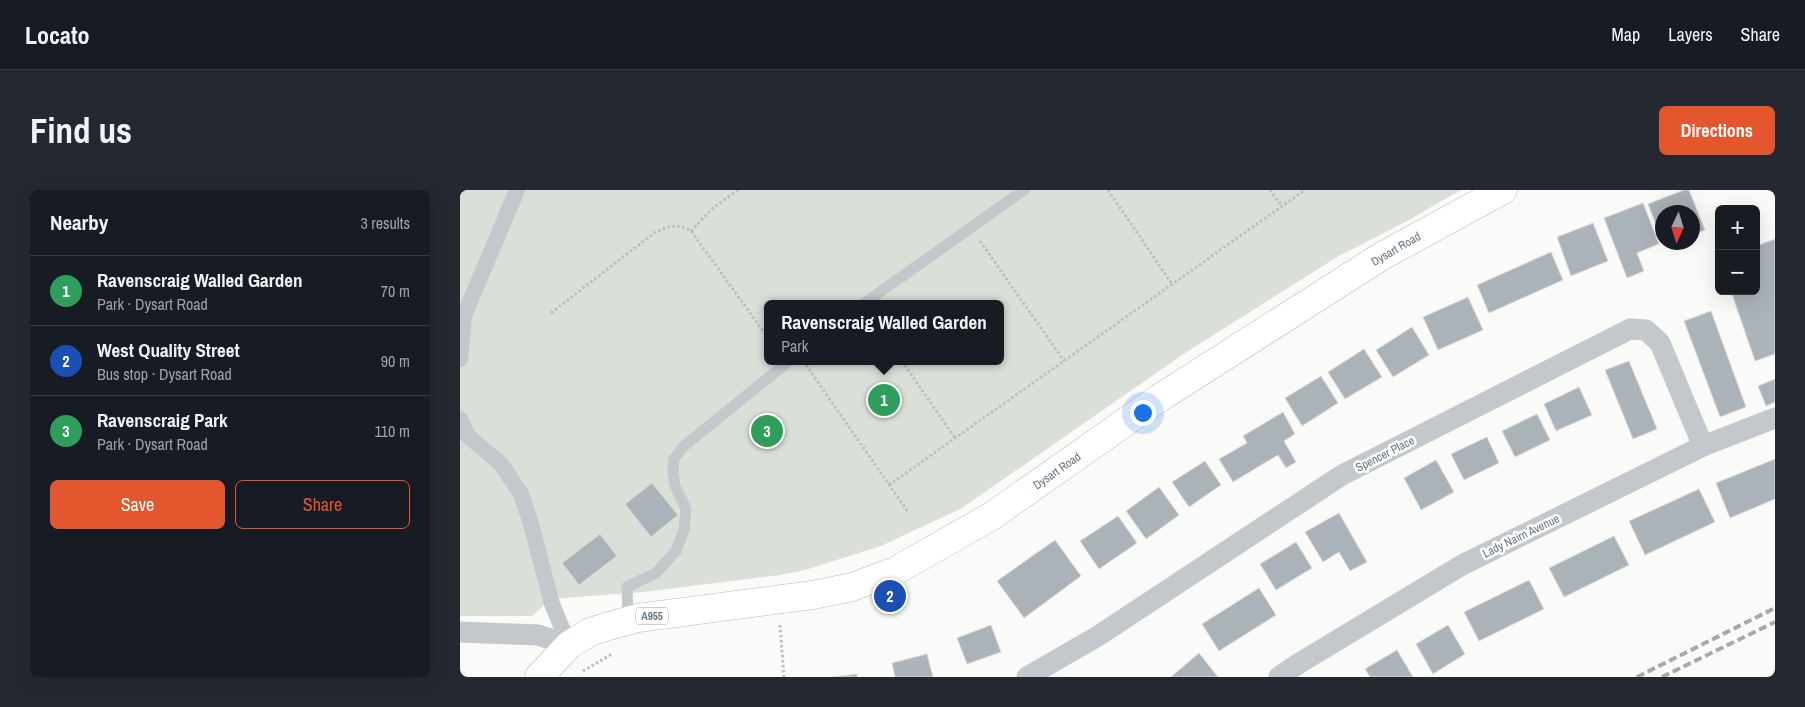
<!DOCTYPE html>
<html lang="en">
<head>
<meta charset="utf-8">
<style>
	body { margin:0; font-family:"Archivo Narrow",sans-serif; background:#242831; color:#f1f3f6 }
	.controls { position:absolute; right:15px; top:15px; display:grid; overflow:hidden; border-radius:8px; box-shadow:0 5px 20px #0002 }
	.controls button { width:45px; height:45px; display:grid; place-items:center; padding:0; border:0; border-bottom:1px solid #363941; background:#171b24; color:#f1f3f6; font:25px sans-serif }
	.compass { position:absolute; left:1195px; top:15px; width:45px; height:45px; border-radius:50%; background:#171b24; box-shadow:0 5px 20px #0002; rotate:184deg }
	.you { position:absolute; left:682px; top:222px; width:18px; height:18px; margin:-12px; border:4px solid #fff; border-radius:50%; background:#1a73e8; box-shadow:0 0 0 8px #1a73e833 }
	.badge { display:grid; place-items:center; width:32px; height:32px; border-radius:50%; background:#e4572e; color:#fff; font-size:16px; font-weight:700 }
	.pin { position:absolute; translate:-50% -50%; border:2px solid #fff; box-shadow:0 1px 5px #0006 }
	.popup { position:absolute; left:304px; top:110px; width:240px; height:65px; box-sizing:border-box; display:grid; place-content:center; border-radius:8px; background:#171b24; filter:drop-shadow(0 1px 4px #0005); font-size:16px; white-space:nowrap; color:#9ea1a6 }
	.popup b { font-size:19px; color:#f1f3f6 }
	.popup::after { content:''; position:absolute; left:50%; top:100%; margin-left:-10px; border:10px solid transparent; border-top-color:#171b24 }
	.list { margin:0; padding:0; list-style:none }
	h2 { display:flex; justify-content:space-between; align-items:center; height:65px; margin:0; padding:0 20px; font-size:21px }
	h2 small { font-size:16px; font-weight:400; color:#9ea1a6 }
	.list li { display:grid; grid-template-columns:32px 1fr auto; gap:15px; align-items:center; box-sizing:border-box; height:70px; padding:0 20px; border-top:1px solid #363941 }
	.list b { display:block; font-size:19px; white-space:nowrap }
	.list p { margin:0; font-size:16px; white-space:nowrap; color:#9ea1a6 }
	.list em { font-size:16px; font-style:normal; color:#9ea1a6 }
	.actions { display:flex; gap:10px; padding:15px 20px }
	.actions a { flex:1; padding:11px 0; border:1px solid #e4572e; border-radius:8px; text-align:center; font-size:18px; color:#e4572e }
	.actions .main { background:#e4572e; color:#fff }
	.map { position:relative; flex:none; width:1315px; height:487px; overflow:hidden; border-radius:8px }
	header { display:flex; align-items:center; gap:30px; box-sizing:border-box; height:70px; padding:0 25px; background:#171b24; border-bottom:1px solid #363941 }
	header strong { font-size:24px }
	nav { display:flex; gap:28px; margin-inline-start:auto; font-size:18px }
	.intro { display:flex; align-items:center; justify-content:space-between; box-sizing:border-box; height:120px; padding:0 30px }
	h1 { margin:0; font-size:35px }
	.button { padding:12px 22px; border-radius:8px; background:#e4572e; color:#fff; font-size:18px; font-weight:700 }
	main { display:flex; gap:30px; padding:0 30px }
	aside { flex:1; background:#171b24; border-radius:8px; box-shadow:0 5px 20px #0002 }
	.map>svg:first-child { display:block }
</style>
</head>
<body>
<header>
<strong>Locato</strong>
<nav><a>Map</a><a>Layers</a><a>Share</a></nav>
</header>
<div class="intro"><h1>Find us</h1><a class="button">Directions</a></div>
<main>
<aside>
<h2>Nearby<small>3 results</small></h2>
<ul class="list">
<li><span class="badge" style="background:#2e9e5b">1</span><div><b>Ravenscraig Walled Garden</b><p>Park · Dysart Road</p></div><em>70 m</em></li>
<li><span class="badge" style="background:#1a4fb4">2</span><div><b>West Quality Street</b><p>Bus stop · Dysart Road</p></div><em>90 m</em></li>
<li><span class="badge" style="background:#2e9e5b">3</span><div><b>Ravenscraig Park</b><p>Park · Dysart Road</p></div><em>110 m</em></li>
</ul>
<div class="actions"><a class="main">Save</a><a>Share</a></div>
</aside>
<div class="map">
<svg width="1315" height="487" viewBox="0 0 1315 487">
	<rect width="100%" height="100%" fill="#fafaf8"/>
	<path fill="#dadfd7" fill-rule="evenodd" d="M0,0H1001L947,31L877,67L725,163L502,318L421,356L345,380L320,385L183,402L91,409L72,426H0ZM308,114H540V171H308Z"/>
	<g fill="#aab3b9" stroke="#dcdcda">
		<polygon points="1224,0 1229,0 1245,40 1232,45 1232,22 1202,22 1202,50 1188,14"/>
		<polygon points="1183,13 1199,54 1177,63 1184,81 1167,88 1144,28"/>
		<polygon points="1133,33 1148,71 1111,86 1097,47"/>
		<polygon points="1315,49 1315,164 1295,171 1271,101 1296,101 1296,56"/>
		<polygon points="1091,62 1103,90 1029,123 1017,95"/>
		<polygon points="1008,107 1023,140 978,160 963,127"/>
		<polygon points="1251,121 1286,217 1260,227 1224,131"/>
		<polygon points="952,137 969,165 933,187 916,160"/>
		<polygon points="904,159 922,187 885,209 868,182"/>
		<polygon points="1169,171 1197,239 1173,249 1145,180"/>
		<polygon points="861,186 878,213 842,236 825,208"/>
		<polygon points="1315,189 1315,212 1306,216 1298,196"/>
		<polygon points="1119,197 1132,225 1096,241 1084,214"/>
		<polygon points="823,222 835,244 824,251 836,272 826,278 818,265 773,292 759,269 787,253 783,246"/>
		<polygon points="1077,224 1090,250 1055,267 1042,241"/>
		<polygon points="1027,247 1039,273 1004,290 991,264"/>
		<polygon points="1315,269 1315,309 1270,328 1256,293"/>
		<polygon points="976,270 994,302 961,320 944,288"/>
		<polygon points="745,271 761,295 729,317 712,292"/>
		<polygon points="192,293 218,325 191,347 165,314"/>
		<polygon points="699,297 719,325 686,349 666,321"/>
		<polygon points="1239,299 1255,332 1185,365 1169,331"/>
		<polygon points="879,323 907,372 890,381 879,362 863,372 845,342"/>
		<polygon points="658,326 677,353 639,379 620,351"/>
		<polygon points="140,344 157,366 119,395 102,373"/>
		<polygon points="1154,346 1169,375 1104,407 1089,378"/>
		<polygon points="595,350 621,386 564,428 537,391"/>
		<polygon points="836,352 852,378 816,400 800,374"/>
		<polygon points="1069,390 1084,419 1019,451 1004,422"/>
		<polygon points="799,398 816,425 759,461 742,434"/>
		<polygon points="531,435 541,462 507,474 497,448"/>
		<polygon points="988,435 1005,464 973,484 956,454"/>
		<polygon points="937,460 953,487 910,487 905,479"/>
		<polygon points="739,463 758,487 711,487"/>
		<polygon points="467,464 473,487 435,487 432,473"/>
		<polygon points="397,484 397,487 373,487"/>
	</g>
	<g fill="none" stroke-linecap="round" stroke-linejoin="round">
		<defs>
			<polyline id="primary" points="79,487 109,455 130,442 149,436 178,428 353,405 392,397 435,381 532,326 698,209 922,66 1043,0"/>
		</defs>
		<use href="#primary" stroke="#b5babe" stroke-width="29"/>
		<g stroke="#bbbfc2" stroke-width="3" stroke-dasharray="2.5 2.5" stroke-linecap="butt">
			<polyline points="648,0 712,94"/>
			<polyline points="810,0 822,16"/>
			<polyline points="231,41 252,19 278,0"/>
			<polyline points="520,51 604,171"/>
			<path d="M91,123L194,43C207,36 218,33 231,41L308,148"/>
			<polyline points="442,171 495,248"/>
			<polyline points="346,175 448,322"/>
			<polyline points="429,295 845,0"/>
			<polyline points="320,435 324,487"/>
			<polyline points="123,481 152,464"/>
		</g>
		<g stroke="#c3c8cc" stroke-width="11">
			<polyline points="403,114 564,0"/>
			<polyline points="168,431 167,397 196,383 216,361 224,340 226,319 215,296 213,282 214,269 224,256 329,171"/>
		</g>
		<g stroke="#c3c8cc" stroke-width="16">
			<polyline points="0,169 4,126 57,0"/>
			<polyline points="0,229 8,246 41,274 61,304 71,334 92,414 109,455"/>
		</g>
		<g stroke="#c3c8cc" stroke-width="21">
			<polyline points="0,442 78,445 109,455"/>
			<polyline points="567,487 638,446 882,285 1170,139 1186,140 1200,153 1243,256"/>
			<polyline points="819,487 838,474 1002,375 1243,256 1315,228"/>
		</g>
		<use href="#primary" stroke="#fff" stroke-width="28"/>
		<g stroke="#a2aab0" stroke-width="4" stroke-dasharray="8 4" stroke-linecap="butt">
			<polyline points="1177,487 1315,418"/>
			<polyline points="1202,487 1315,432"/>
		</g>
	</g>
	<g text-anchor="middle" stroke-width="5" stroke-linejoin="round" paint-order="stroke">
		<rect fill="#fff" stroke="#939fa8" stroke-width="1" x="176" y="417.5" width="32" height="17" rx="4"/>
		<g font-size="11" font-weight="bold" fill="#657683">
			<text x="192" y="430">A955</text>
		</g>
		<g font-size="12" fill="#657683" stroke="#fff">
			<text transform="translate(936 59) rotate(-30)" y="4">Dysart Road</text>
			<text transform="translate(925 264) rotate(-27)" y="4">Spencer Place</text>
			<text transform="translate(597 281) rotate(-35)" y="4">Dysart Road</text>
			<text transform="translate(1061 346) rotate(-26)" y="4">Lady Nairn Avenue</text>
		</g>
	</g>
</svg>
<div class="controls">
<button>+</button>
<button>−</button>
</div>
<svg class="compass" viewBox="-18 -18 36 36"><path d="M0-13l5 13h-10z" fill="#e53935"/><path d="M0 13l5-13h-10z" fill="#9ea1a6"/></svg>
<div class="you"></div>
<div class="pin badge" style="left:424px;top:210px;background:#2e9e5b">1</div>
<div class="popup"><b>Ravenscraig Walled Garden</b>Park</div>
<div class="pin badge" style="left:430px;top:406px;background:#1a4fb4">2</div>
<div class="pin badge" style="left:307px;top:241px;background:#2e9e5b">3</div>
</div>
</main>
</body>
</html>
